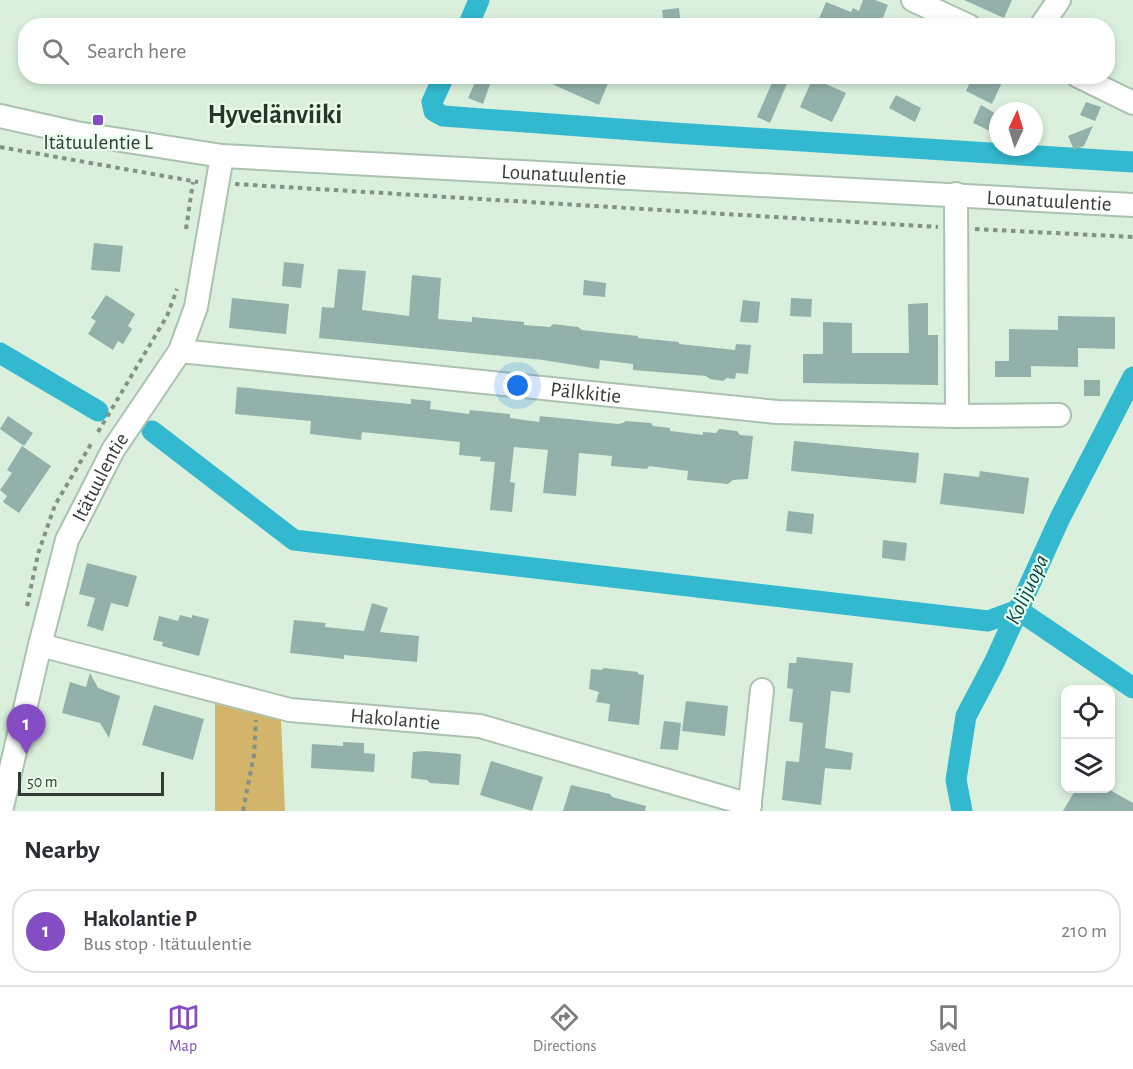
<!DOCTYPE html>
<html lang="en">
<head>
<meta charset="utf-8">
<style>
	body { margin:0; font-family:"Alegreya Sans",sans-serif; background:#f7f7f7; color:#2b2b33 }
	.controls { position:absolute; right:18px; bottom:18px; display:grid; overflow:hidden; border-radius:12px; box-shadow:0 3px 9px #0003 }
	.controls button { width:54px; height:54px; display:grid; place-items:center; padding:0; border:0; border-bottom:2px solid #e1e1e2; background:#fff; color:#2b2b33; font:30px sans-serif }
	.compass { position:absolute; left:989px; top:102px; width:54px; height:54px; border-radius:50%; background:#fff; box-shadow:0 3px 9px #0003; rotate:4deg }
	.scale { position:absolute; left:18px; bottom:15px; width:146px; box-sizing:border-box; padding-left:6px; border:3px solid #323b34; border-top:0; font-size:16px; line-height:21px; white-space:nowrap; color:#323b34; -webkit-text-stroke:4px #e7feea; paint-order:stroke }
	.you { position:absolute; left:518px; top:386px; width:21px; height:21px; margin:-15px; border:4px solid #fff; border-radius:50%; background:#1a73e8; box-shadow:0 0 0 9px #1a73e833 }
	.badge { display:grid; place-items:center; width:39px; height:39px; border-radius:50%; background:#854dc4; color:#fff; font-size:20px; font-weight:700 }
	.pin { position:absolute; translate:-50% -50px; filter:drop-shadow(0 2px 3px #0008) }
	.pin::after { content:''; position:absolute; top:32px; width:21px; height:18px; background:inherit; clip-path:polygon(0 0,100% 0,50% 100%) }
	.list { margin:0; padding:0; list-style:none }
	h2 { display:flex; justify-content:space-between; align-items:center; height:78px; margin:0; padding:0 24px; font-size:26px }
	h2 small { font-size:20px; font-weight:400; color:#7c7c81 }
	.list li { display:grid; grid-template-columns:39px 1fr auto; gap:18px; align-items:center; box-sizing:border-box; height:84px; margin:0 12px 12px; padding:0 12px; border:2px solid #e1e1e2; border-radius:24px }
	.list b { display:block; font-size:22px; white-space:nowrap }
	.list p { margin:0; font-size:20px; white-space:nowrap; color:#7c7c81 }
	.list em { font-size:20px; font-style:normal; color:#7c7c81 }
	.icon { flex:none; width:33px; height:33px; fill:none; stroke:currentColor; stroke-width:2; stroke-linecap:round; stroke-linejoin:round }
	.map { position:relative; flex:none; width:1133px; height:811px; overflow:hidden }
	.search { position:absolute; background:#fff; box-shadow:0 3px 9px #0003; left:18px; right:18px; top:18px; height:66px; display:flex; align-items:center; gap:15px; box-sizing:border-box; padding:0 21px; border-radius:24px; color:#7c7c81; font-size:22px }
	.sheet { height:174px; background:#fff }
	nav { display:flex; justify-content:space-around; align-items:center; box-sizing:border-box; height:84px; border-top:2px solid #e1e1e2; background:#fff; font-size:16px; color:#7c7c81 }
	nav a { display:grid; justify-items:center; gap:3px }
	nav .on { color:#854dc4 }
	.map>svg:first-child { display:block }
</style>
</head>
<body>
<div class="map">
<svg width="1133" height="811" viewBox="0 0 1133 811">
	<rect width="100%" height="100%" fill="#daf0dd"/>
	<polygon fill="#d2b56a" points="215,704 281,720 285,811 215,811"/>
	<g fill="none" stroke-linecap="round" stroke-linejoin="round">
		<g stroke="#32b9cf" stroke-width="21">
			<polyline points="468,26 479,0"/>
			<polyline points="444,76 432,102 434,111 443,116 674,133 1133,162"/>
			<polyline points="0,353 98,411"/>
			<polyline points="152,431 294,540 988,621 1018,610 1133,688"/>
			<polyline points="962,811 956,780 966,716 994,663 1060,518 1133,377"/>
		</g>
	</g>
	<g fill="#92b1aa">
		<polygon points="863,0 875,0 888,5 882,20 893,26 816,26 826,2 851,12 853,8 859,11"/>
		<polygon points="964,0 1012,0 1004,18"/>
		<polygon points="679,8 681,26 664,26 662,10"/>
		<polygon points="478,76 493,76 483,104 468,98"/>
		<polygon points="534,76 611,76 599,105"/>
		<polygon points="775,76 782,76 789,79 770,123 757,117"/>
		<polygon points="973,76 1005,76 992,104 966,91"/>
		<polygon points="812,80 818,82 819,81 846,93 832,122 800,107"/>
		<polygon points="896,95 921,108 915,122 889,108"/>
		<polygon points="1086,102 1101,107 1095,121 1080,115"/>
		<polygon points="981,105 998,115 990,131 973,123"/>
		<polygon points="1093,126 1084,146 1074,150 1068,136"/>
		<polygon points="94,243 123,246 120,272 91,270"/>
		<polygon points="284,262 304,264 301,288 282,286"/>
		<polygon points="338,269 366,271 362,310 409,316 412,275 441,278 438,319 472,322 472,317 524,322 524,325 550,327 553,324 578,327 582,330 638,336 638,338 679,342 679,344 735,350 736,344 751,345 748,374 736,373 735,379 727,378 723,381 710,379 706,376 633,370 633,364 600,360 599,369 543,360 319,338 322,307 334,308"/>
		<polygon points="584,280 606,283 605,297 583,295"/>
		<polygon points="106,295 135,314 128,326 132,329 123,344 118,341 113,350 88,334 96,321 91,318"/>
		<polygon points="232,298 289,304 286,334 229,328"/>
		<polygon points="791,298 812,299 811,317 790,316"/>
		<polygon points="743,300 760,302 758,323 740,322"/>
		<polygon points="928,303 928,335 938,335 938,385 803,383 803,354 823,354 823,322 852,323 852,353 909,353 908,304"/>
		<polygon points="1058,316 1115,317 1115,349 1078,348 1078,367 1031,366 1031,377 995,377 995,361 1009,361 1009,329 1058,330"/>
		<rect x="1084" y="380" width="16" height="16"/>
		<polygon points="237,387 411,404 411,399 431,401 430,409 469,414 470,410 510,414 510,418 539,422 540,416 618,424 623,423 626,421 651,423 653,426 670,428 670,431 703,435 703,432 716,433 719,429 737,431 740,435 753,436 748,479 733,480 728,484 687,480 688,471 649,466 647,469 611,466 612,456 579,453 576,496 543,493 548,450 514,447 510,482 515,483 512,512 490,510 495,462 480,461 481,457 459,455 460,442 362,432 361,440 310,434 311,421 235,414"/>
		<polygon points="8,416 33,433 24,446 0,429"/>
		<polygon points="794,441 919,453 916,483 791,471"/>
		<polygon points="22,446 51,466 19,513 3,502 7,496 0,490 12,473 7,470"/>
		<polygon points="980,471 1029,478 1024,514 940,504 944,473 979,477"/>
		<polygon points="788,511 814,514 812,534 786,531"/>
		<polygon points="883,540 907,543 905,561 882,558"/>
		<polygon points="87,563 137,576 128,607 111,603 103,631 87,626 95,598 79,594"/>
		<polygon points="372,603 388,608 380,632 419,636 417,662 344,655 344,659 290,653 294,620 326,623 325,627 364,631"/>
		<polygon points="180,615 192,618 192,615 209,619 199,656 162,646 163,642 153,640 159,616 178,621"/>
		<polygon points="797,657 853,663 850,693 831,691 825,748 853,753 851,770 825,768 821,805 782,800 786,761 799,762 803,723 789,721 793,689 787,688 789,663 796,663"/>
		<polygon points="604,668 638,672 638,674 644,675 639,725 608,721 610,704 596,702 599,692 589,689 591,669 601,670"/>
		<polygon points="90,673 98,688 120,696 109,738 100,723 62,713 70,682 86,687"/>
		<polygon points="686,701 728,706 725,736 682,731"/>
		<polygon points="154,705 204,719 193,760 142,745"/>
		<polygon points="664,721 681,723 678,750 660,749"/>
		<polygon points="343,742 364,743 364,753 375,754 374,772 311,768 312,744 343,746"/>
		<polygon points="425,751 461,754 459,785 430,783 427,780 411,778 413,752"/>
		<polygon points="491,761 543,777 532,811 480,795"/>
		<polygon points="571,785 610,794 612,797 646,806 645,811 563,811"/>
		<polygon points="1076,789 1108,789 1133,803 1133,811 1063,811"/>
	</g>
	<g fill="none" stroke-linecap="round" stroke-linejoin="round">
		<defs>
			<g id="minor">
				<polyline points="913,0 969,26"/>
				<polyline points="1041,26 1059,0"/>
				<polyline points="1078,76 1133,103"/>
				<path id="s1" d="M0,116L76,133L222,156L1133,205"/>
				<path id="s2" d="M180,351L777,412L957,416L956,194"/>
				<polyline points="957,416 1059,415"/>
				<path id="s3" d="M40,645L290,710L480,726L750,805"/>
				<path id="s4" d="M1,811L40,645L67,540L113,450L180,351L196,307L222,156"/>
				<polyline points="749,811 762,690"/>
			</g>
		</defs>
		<use href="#minor" stroke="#acc2b0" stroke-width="26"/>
		<g stroke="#839286" stroke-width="4" stroke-dasharray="4.5 4.5" stroke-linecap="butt">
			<polyline points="0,147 198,182"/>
			<polyline points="235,184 938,227"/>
			<polyline points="186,229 193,182"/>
			<polyline points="975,229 1133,237"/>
			<polyline points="98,432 167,316 177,289"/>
			<polyline points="27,606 38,554 55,505 91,444"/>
			<polyline points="243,811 254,755 256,720"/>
		</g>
		<use href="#minor" stroke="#fff" stroke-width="22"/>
	</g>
	<rect fill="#854dc4" stroke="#e7feea" stroke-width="2" x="92" y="114" width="12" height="12" rx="3"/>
	<g text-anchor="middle" stroke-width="4.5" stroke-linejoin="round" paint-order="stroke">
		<g font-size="21" fill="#323b34" stroke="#e7feea">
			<text x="98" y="149">Itätuulentie L</text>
		</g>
		<g font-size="21" fill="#323b34" stroke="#e7feea">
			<text dy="7" stroke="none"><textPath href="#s1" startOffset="568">Lounatuulentie</textPath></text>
			<text dy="7" stroke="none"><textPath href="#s1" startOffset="1054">Lounatuulentie</textPath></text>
			<text dy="7" stroke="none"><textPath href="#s2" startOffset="408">Pälkkitie</textPath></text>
			<text dy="7" stroke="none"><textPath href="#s4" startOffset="350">Itätuulentie</textPath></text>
			<text dy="7" stroke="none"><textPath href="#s3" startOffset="364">Hakolantie</textPath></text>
		</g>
		<g font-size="22" font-style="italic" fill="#04414a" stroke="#e7feea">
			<text transform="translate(1026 589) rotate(-65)" y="8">Kolijuopa</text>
		</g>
		<g font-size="27" font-weight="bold" fill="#243728" stroke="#e7feea">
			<text x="275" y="123">Hyvelänviiki</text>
		</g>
	</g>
</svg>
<div class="controls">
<button><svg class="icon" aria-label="locate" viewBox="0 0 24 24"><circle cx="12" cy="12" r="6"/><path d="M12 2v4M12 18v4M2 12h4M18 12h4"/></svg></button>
<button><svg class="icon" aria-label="layers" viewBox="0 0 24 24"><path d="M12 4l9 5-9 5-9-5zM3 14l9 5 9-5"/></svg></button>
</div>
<svg class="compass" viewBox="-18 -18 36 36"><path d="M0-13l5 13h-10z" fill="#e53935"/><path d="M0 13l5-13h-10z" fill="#7c7c81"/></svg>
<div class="scale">50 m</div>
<div class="you"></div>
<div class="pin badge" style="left:26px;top:754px">1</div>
<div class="search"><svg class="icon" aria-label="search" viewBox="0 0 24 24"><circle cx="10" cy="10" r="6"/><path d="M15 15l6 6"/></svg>Search here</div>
</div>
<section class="sheet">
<h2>Nearby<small></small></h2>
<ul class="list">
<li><span class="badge">1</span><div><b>Hakolantie P</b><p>Bus stop · Itätuulentie</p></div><em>210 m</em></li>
</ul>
</section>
<nav>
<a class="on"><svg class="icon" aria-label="map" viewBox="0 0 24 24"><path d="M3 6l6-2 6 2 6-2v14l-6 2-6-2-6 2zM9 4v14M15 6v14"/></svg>Map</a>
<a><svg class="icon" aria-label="directions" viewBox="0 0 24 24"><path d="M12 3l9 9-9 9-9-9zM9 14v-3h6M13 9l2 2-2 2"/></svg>Directions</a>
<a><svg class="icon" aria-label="saved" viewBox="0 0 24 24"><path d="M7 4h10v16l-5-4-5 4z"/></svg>Saved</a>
</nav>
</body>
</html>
